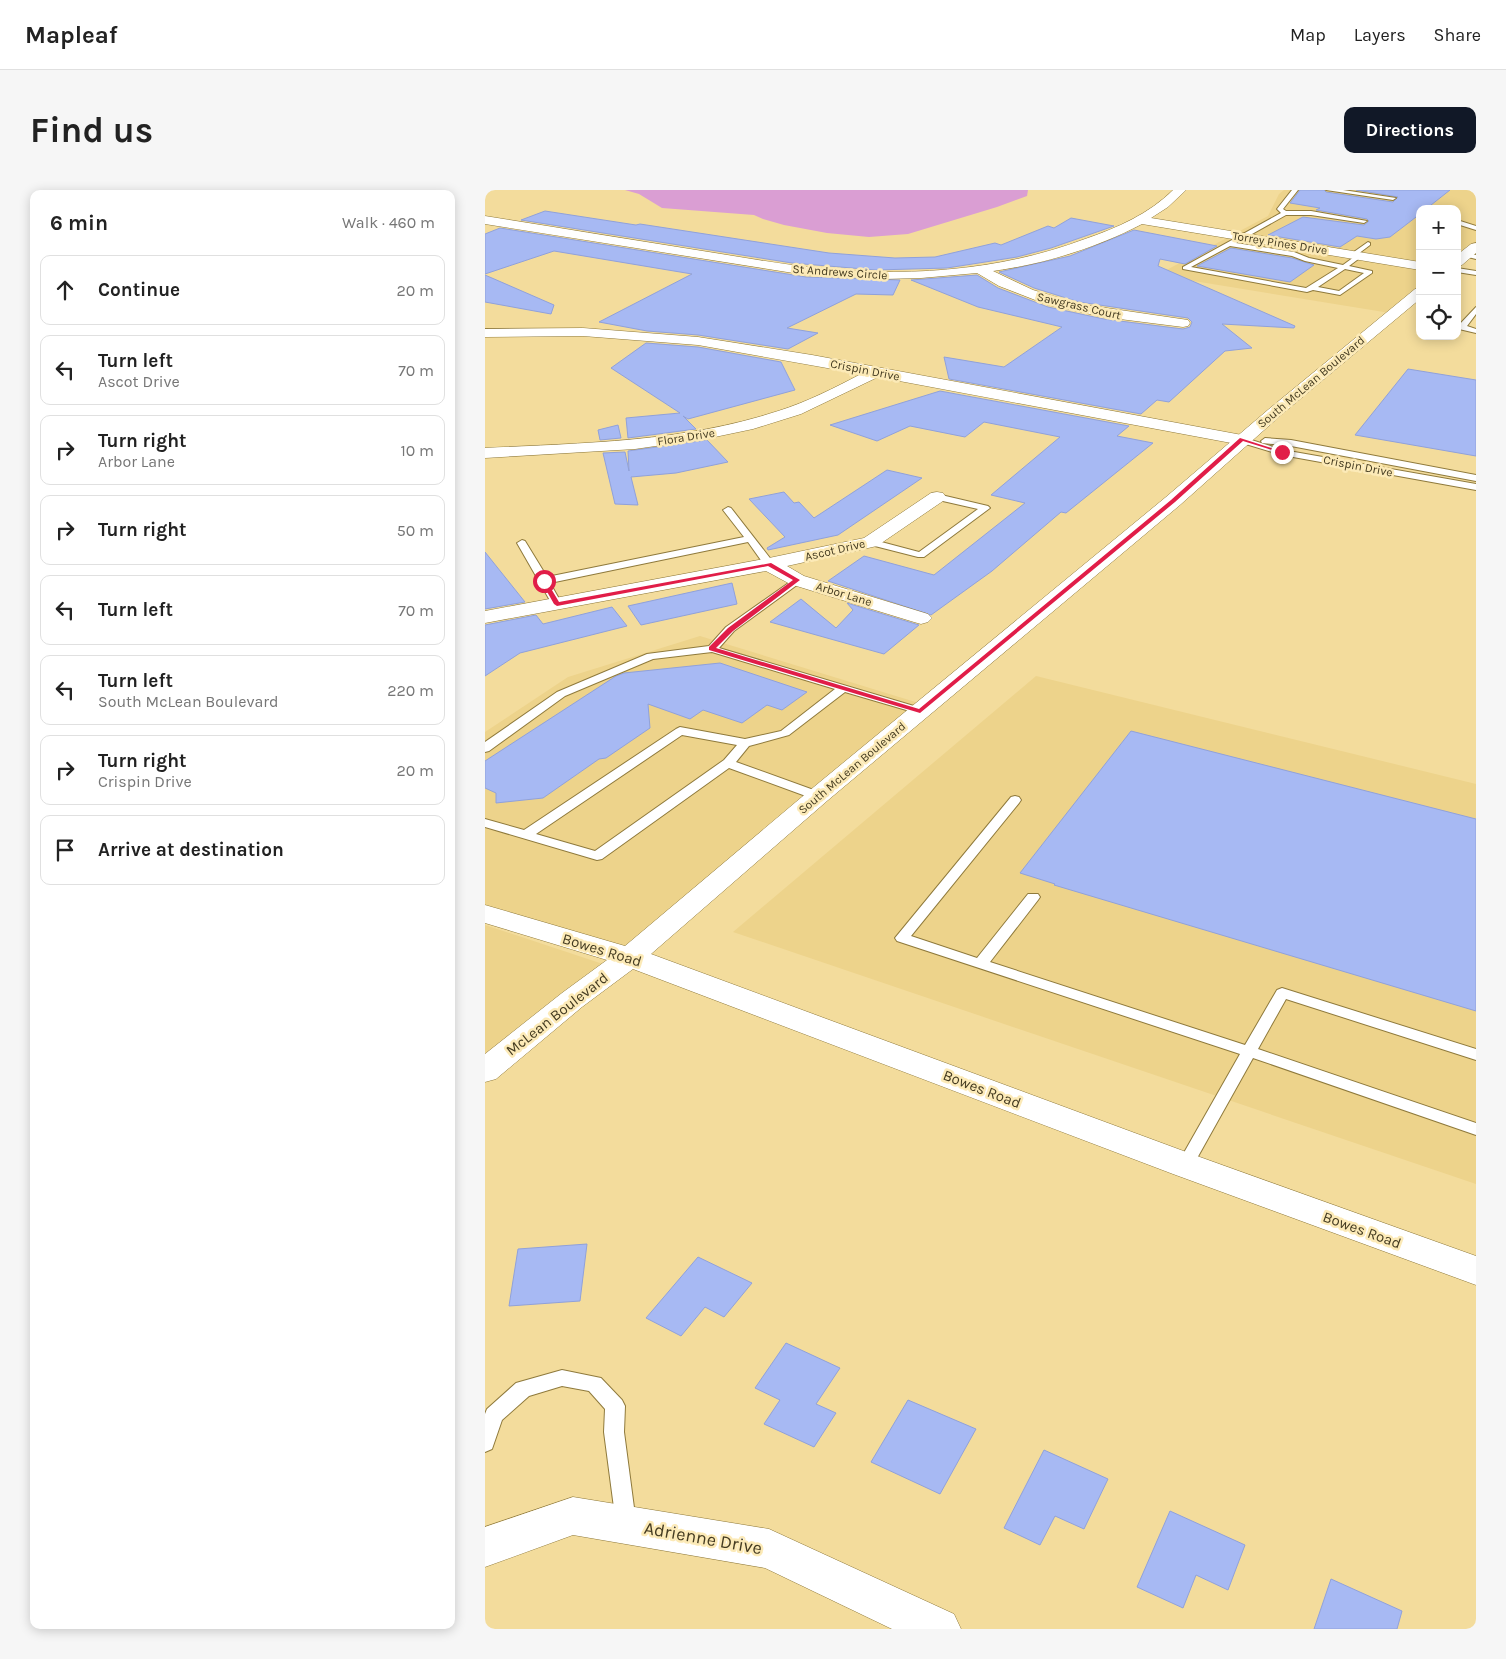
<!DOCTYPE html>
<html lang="en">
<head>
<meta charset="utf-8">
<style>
	body { margin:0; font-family:Karla,sans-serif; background:#f6f6f6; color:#222 }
	.controls { position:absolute; right:15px; top:15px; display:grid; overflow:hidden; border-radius:10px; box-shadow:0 2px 12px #0003 }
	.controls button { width:45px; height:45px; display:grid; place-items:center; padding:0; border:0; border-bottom:1px solid #e0e0e0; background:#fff; color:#222; font:25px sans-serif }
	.stop { position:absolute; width:15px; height:15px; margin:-11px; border:4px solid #e11d48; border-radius:50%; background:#fff }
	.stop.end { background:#e11d48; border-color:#fff; box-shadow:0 1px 5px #0008 }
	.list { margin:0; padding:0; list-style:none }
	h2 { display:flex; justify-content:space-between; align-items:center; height:65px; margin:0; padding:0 20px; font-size:21px }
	h2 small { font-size:16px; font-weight:400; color:#767676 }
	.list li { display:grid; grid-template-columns:32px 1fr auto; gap:15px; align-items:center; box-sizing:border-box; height:70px; margin:0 10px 10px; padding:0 10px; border:1px solid #e0e0e0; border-radius:10px }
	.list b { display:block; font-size:19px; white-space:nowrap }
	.list p { margin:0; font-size:16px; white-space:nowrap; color:#767676 }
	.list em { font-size:16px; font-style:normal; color:#767676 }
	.icon { flex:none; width:28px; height:28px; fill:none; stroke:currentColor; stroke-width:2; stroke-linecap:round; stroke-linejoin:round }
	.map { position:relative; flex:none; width:991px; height:1439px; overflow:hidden; border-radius:10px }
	header { display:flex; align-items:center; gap:30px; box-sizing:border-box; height:70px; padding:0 25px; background:#fff; border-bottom:1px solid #e0e0e0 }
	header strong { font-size:24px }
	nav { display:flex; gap:28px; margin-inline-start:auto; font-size:18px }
	.intro { display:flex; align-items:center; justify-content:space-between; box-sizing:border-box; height:120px; padding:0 30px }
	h1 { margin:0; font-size:35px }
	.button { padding:12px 22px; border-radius:10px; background:#111827; color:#fff; font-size:18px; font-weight:700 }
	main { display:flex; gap:30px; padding:0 30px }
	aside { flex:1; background:#fff; border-radius:10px; box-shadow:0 2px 12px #0003 }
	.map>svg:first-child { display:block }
</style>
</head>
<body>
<header>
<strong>Mapleaf</strong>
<nav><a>Map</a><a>Layers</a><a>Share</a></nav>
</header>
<div class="intro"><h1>Find us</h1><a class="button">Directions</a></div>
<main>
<aside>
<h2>6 min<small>Walk · 460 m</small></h2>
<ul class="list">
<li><svg class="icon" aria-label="ahead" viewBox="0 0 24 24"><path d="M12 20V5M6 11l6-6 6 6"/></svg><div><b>Continue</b></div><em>20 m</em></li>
<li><svg class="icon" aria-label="left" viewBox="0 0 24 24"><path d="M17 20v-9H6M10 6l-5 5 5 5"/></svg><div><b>Turn left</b><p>Ascot Drive</p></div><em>70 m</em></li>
<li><svg class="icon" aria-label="right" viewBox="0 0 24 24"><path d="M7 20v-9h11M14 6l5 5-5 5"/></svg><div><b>Turn right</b><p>Arbor Lane</p></div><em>10 m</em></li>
<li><svg class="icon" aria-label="right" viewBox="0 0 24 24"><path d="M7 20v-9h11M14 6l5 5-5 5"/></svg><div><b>Turn right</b></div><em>50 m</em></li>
<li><svg class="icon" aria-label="left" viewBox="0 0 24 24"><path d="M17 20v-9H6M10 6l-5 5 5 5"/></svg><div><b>Turn left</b></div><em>70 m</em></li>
<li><svg class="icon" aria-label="left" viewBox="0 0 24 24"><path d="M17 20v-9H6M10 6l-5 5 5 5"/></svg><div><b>Turn left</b><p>South McLean Boulevard</p></div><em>220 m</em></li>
<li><svg class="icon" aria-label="right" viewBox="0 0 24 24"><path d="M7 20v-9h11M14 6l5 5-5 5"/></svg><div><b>Turn right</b><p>Crispin Drive</p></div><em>20 m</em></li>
<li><svg class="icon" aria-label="arrive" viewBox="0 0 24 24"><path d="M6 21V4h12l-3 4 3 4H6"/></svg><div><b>Arrive at destination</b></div></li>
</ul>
</aside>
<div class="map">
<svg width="991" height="1439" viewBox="0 0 991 1439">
	<rect width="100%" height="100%" fill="#f3dc9c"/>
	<g fill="#edd38b">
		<polygon points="799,0 991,0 991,55 972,70 972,19 935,19 935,99 905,123 672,85 783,26 794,4"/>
		<polygon points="215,446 437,514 135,764 0,721 0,542 83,487"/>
		<polygon points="551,486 991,594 991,994 248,742"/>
		<polygon points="0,735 121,775 0,871"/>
	</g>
	<polygon fill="#da9ed3" points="140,0 543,0 542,6 512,17 423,44 384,47 342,43 299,35 278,29 269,25 177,18 154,4"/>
	<g fill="#a7b9f3" stroke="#90a1da">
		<polygon points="815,0 839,0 841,2 908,12 913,7 871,0 965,0 941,19 935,19 935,24 905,47 891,49 872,46 855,57 783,45 818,27 879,35 884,31 882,29 831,20 835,18 805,13"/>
		<polygon points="60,21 151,35 155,34 344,63 410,68 450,67 510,53 516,55 563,36 569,38 586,28 629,36 566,58 532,67 462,78 391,80 307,73 36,30"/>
		<polygon points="15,38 321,87 415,90 408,105 371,104 302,138 333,143 303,159 213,145 162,141 114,132 207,84 69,61 0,84 0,44"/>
		<polygon points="649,40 732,56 700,74 675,69 673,76 810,136 809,138 737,134 767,158 740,161 684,212 672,210 656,224 464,189 459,167 519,177 577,137 493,117 426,90 492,85 513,98 563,117 619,129 698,139 705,137 707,132 703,128 594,112 549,98 514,82 585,66"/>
		<polygon points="746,58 807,68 829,75 805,92 712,76"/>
		<polygon points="0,85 69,115 66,124 0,112"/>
		<polygon points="161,153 213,157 296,172 310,200 203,229 198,226 211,239 143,248 141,228 195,223 126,178"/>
		<polygon points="923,179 991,190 991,266 870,245"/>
		<polygon points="455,201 644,236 632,246 668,253 581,323 576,322 507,381 446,425 343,391 379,366 449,385 540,313 506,305 575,247 499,232 480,247 425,236 392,251 345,235"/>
		<polygon points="133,235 136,248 115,250 113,240"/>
		<polygon points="222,250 243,272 191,283 146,287 153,315 130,314 118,263 140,262 144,281 143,261"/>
		<polygon points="402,280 437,288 353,345 283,360 282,358 300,347 264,309 299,302 309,313 314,312 329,328"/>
		<polygon points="0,362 40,412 0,419"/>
		<polygon points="247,393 252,414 156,435 143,416"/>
		<polygon points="316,409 351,438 368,420 362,413 434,435 399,464 285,432"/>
		<polygon points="127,417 142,436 35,463 0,486 0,435 51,425 58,434"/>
		<polygon points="235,473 322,502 297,520 282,515 257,533 218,520 205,529 163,514 165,538 121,568 114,569 58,608 11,613 11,603 0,598 0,571 131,486 139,483"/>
		<polygon points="646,541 991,629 991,821 569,695 570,694 535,683"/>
		<polygon points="102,1054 95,1111 24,1116 33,1059"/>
		<polygon points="213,1067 267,1093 239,1127 220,1117 196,1146 161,1128"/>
		<polygon points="301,1153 355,1178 331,1214 351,1223 329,1257 279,1234 295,1210 270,1198"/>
		<polygon points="423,1210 491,1239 455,1304 386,1272"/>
		<polygon points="559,1260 623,1289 599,1339 570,1326 555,1355 519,1338"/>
		<polygon points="685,1321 760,1355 743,1400 711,1385 698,1418 652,1397"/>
		<polygon points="846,1389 917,1421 912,1439 829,1439"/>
	</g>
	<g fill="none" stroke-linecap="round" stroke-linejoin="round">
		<defs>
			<g id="service">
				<path d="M807,0H813L798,19L801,21H826L882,31L879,33L826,25H801L751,53L809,62L824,68L858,75L869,67L866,66V64L883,52L885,53V55L873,64L876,65V67L864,76L887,81V83L855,105L828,100L822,102L698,79V77L796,23L792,19ZM745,56L807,66L820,71L853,78L821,98L706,77ZM860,79L879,83L854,101L833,97Z"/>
				<polygon points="841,0 858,0 911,8 908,10"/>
				<polygon points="972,30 991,36 991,40 972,34"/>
				<polygon points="981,63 991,65 991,69 979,66 979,64"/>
				<polygon points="972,78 991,81 991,85 972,82"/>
				<polygon points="991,117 991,124 982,136 991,139 991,143 974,139 974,135"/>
				<polygon points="757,247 798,260 991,294 991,300 797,265 754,252 753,250"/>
				<polygon points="780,248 806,250 991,285 991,291 806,256 777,253 776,251"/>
				<polygon points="452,304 503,316 505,318 439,367 433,367 382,354 380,352 385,349 434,362 493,319 449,309 447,307"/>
				<polygon points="243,317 246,318 288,372 288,376 280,376 263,352 65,393 77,414 72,417 67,414 32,353 37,350 40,351 62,387 259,347 238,320"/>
				<path d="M312,387L317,390L316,392L249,441L234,458L439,519L441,521L435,524L360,502L304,545L264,556L251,572L337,603L339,606L337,609H329L244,578L117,669L112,670L0,637V629L39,640L191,539L195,537L260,549L296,541L350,499L227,462L168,469L80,506L4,561L0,562V552L72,502L162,464L224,456L241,437ZM197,545L252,555L239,570L110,661L51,644Z"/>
				<polygon points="530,606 534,607 536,610 534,613 426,746 492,768 543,704 553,704 555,707 553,710 505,772 760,855 792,800 797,798 991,859 991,870 801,809 773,859 991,933 991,945 768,868 706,979 700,981 694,979 692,975 755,864 412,751 410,748 526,607"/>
				<polygon points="77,1180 116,1188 137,1210 140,1216 139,1242 151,1333 148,1340 141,1343 134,1340 131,1333 119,1242 120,1219 104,1201 77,1196 44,1206 17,1230 7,1259 0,1262 0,1224 2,1219 31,1193"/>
			</g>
			<g id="minor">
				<path d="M688,0H701L683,17L666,28L935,72V80L657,34C611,58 559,74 508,81L548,100L594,114L703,130L705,133L703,136L698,137L619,127L563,115L514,96L492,83L436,88L398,89L321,85L0,34V26C68,37 137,48 205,59C244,65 282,72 321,77C413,88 513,82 600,49C632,38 664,24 688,0Z"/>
				<path d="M98,138L213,147L327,165L757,245L763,246L766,250L763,254L757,255L393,187L316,224L268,239L225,248L150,259L0,268V258C98,253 199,252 293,221C322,212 349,198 376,184L213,155L98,146L0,147V139Z"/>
				<polygon points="452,302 458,303 461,307 458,311 392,356 302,376 319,386 443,424 447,428 443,432 436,434 429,432 305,394 281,381 0,433 0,421 284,368 379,348 446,303"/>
				<polygon points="88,1307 284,1339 469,1424 476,1439 407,1439 280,1378 88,1345 0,1377 0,1337"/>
			</g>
			<g id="secondary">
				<polygon points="991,53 991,63 977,75 972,76 972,65 986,54"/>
				<polygon points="935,98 935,109 796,225 695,315 342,611 166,764 712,966 991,1066 991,1095 688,984 148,779 97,817 11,889 0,892 0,864 77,803 122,770 0,733 0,715 140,756 324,601 681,307 784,219 930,99"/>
			</g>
		</defs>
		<use href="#service" stroke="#8f7a3c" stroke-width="2"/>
		<use href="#minor" stroke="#8f7a3c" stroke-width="1"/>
		<use href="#secondary" stroke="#8f7a3c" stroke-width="1"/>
		<use href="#service" fill="#fff" fill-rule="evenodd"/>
		<use href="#minor" fill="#fff" fill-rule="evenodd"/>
		<use href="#secondary" fill="#fff" fill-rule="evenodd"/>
	</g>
	<polygon fill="#e11d48" points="755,248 799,262 797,263 758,251 690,312 435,523 224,460 224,457 243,438 308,390 283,376 72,416 69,414 56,391 61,390 74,412 286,373 315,390 248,441 231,458 434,519 686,310"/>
	<g text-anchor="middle" stroke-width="5" stroke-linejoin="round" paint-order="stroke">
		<g font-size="12" fill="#443b21" stroke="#fceab7">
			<text transform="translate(795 53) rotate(9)" y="4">Torrey Pines Drive</text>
			<text transform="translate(355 82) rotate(4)" y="4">St Andrews Circle</text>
			<text transform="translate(594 116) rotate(13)" y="4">Sawgrass Court</text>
			<text transform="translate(380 180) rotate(11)" y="4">Crispin Drive</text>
			<text transform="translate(826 192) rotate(-40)" y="4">South McLean Boulevard</text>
			<text transform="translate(201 247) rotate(-9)" y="4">Flora Drive</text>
			<text transform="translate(873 276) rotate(11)" y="4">Crispin Drive</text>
			<text transform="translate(350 360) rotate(-13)" y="4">Ascot Drive</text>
			<text transform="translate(359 404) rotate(17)" y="4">Arbor Lane</text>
			<text transform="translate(367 578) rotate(-40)" y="4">South McLean Boulevard</text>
		</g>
		<g font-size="15" fill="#443b21" stroke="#fceab7">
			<text transform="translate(117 760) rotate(17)" y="5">Bowes Road</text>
			<text transform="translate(72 824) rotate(-38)" y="5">McLean Boulevard</text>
			<text transform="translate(497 899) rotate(21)" y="5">Bowes Road</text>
			<text transform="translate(877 1040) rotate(20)" y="5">Bowes Road</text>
		</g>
		<g font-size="18" fill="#443b21" stroke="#fceab7">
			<text transform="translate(218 1348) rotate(10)" y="6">Adrienne Drive</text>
		</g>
	</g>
</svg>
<div class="controls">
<button>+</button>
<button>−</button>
<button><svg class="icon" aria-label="locate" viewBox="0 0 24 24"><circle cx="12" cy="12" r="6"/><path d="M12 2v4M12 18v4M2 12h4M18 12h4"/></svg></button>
</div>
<div class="stop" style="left:59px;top:391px"></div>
<div class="stop end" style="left:797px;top:262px"></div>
</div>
</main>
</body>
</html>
